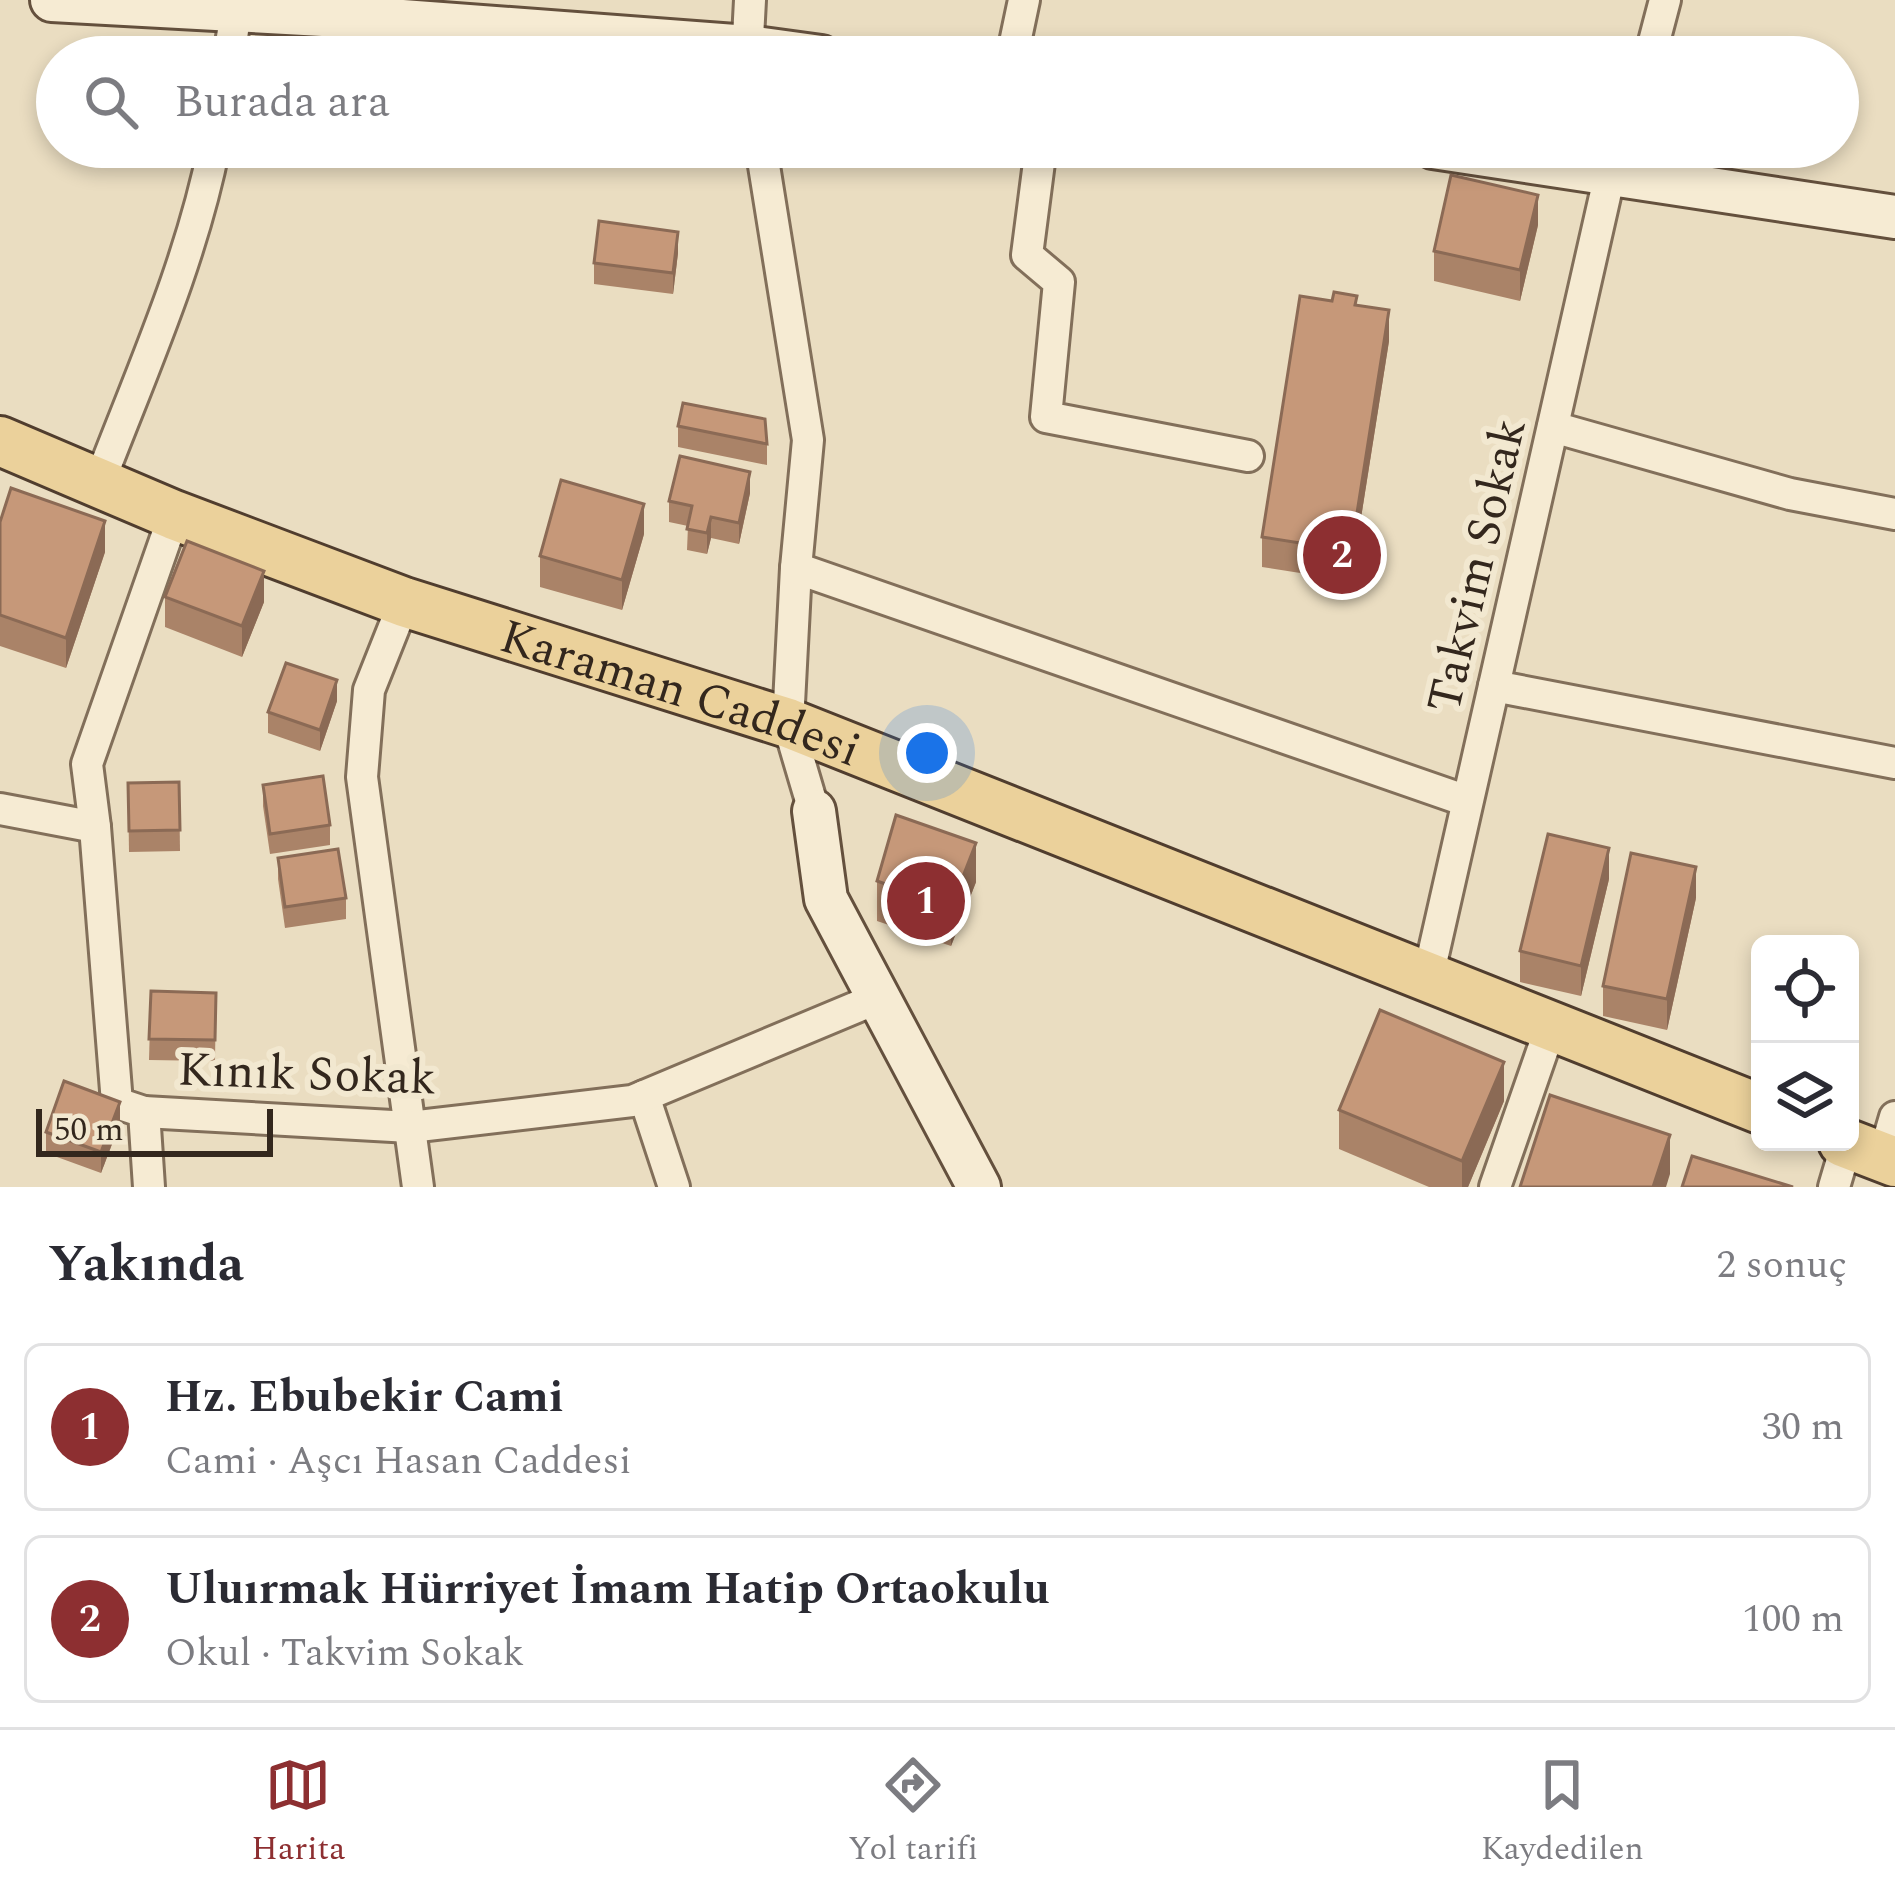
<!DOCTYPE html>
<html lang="tr">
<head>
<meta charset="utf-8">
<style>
	body { margin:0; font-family:Spectral,serif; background:#f7f7f7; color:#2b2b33 }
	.controls { position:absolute; right:36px; bottom:36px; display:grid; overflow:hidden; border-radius:18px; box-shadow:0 6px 18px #0003 }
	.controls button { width:108px; height:108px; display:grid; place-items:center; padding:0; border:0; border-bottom:3px solid #e1e1e2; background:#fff; color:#2b2b33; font:60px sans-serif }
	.scale { position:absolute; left:36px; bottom:30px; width:237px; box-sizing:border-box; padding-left:12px; border:6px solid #33271d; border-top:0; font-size:33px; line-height:42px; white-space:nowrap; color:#33271d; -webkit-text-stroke:9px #f2e8d0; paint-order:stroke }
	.you { position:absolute; left:927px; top:753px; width:42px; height:42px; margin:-30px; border:9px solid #fff; border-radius:50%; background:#1a73e8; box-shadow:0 0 0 18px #1a73e833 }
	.badge { display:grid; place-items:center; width:78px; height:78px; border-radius:50%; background:#8d2f31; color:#fff; font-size:39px; font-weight:700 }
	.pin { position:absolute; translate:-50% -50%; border:6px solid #fff; box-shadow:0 3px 12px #0006 }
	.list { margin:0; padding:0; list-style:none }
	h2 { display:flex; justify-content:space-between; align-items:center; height:156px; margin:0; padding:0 48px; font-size:51px }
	h2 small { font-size:39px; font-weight:400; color:#7c7c81 }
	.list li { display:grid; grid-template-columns:78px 1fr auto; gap:36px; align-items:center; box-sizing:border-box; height:168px; margin:0 24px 24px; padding:0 24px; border:3px solid #e1e1e2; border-radius:18px }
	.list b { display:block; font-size:45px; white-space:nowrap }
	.list p { margin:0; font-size:39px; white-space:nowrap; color:#7c7c81 }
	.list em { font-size:39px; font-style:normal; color:#7c7c81 }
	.icon { flex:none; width:66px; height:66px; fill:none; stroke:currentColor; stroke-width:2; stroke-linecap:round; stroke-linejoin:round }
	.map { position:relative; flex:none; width:1895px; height:1187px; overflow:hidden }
	.search { position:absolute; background:#fff; box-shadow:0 6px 18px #0003; left:36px; right:36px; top:36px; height:132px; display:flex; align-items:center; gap:30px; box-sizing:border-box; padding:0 42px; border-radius:66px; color:#7c7c81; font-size:45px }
	.sheet { height:540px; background:#fff }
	nav { display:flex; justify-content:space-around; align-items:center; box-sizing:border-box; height:168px; border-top:3px solid #e1e1e2; background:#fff; font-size:33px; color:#7c7c81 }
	nav a { display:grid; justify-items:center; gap:6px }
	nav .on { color:#8d2f31 }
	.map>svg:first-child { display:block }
</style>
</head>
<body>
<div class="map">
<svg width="1895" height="1187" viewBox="0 0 1895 1187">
	<rect width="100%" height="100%" fill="#eaddc1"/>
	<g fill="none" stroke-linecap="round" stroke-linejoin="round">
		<defs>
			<g id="street">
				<polyline points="229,57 236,11"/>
				<polyline points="747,57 750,0"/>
				<polyline points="1012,57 1024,0"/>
				<polyline points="1650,57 1665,0"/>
				<polyline points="761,147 808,440 796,568 788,723 814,811"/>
				<polyline points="1041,147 1027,255 1059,282 1046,417 1248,456"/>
				<polyline points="1553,427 1790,494 1895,514"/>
				<path d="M99,483C141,373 191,263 214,147"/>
				<polyline points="796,568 1467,801"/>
				<polyline points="404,602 369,690 362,777 418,1187"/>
				<polyline points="1494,686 1895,763"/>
				<polyline points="0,809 95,827"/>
				<polyline points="1428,977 1610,174 1623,147"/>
				<polyline points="644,1096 674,1187"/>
				<polyline points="144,1112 410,1127 632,1101 878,998"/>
				<polyline points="1883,1158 1895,1117"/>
				<polyline points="149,1187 144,1112 117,1103 95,827 87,764 174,515"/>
				<polyline points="1495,1187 1551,1026"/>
				<polyline points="1834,1187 1847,1143"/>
			</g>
			<g id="secondary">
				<polyline points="52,0 323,15 748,47 821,57"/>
				<polyline points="1433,147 1895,217"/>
				<polyline points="814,811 826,899 979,1187"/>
			</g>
			<g id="primary">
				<path id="s1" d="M0,441L174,515L404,602L788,723L1760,1109"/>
				<polyline points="1843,1142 1895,1162"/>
			</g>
		</defs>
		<use href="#street" stroke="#826f5a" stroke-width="36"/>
		<use href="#secondary" stroke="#64503d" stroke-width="48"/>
		<use href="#primary" stroke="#503d2e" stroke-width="54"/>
		<use href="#street" stroke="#f6ebd3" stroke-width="30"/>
		<use href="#secondary" stroke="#f6ebd3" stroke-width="42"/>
		<use href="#primary" stroke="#ebd19b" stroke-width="48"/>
	</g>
	<g fill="#aa8368">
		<polygon points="1538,225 1520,301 1434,281 1434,251"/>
		<polygon points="678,253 673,294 594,284 594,263"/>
		<polygon points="1357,305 1389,341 1351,581 1262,567 1262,537"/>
		<polygon points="678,426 767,444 767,465 678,447"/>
		<polygon points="750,493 739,544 711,538 707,554 687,550 688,526 669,522 669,501"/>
		<polygon points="0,522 105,552 66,668 0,646"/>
		<polygon points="644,534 622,610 540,587 540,556"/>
		<polygon points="165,597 264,602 242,657 165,627"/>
		<polygon points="337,701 320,751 268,733 268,712"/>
		<polygon points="179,782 180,851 129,852 128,783"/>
		<polygon points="263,785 330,825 330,845 270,854 263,806"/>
		<polygon points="278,858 346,898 346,919 285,928 278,879"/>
		<polygon points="1609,879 1581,996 1520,982 1520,951"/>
		<polygon points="877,881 976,882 951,946 877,921"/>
		<polygon points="1696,898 1667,1030 1603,1016 1603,986"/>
		<polygon points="151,991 216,993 215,1061 149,1060"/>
		<polygon points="1504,1101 1468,1187 1429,1187 1339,1149 1339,1110"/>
		<polygon points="120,1123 101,1173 46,1153 46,1132"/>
	</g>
	<g fill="#8b6a55">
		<polygon points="1538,195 1538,225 1520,301 1520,270"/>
		<polygon points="678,232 678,253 673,294 673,273"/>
		<polygon points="1389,310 1389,341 1351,581 1351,551"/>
		<polygon points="750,472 750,493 739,544 739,523"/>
		<polygon points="644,504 644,534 622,610 622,580"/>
		<polygon points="711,517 711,538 707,554 707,533"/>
		<polygon points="105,521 105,552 66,668 66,638"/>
		<polygon points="264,571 264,602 242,657 242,626"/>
		<polygon points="337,680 337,701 320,751 320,730"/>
		<polygon points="976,843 976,882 951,946 951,907"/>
		<polygon points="1609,848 1609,879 1581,996 1581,966"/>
		<polygon points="1696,867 1696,898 1667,1030 1667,999"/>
		<polygon points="1504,1062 1504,1101 1468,1187 1462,1187 1462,1161"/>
		<polygon points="120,1102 120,1123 101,1173 101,1152"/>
		<polygon points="1670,1135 1670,1174 1666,1187 1653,1187"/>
	</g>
	<g fill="#c69879" stroke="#8b6a55" stroke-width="3">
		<polygon points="1451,175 1538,195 1520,270 1434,251"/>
		<polygon points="599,221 678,232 673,273 594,263"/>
		<polygon points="1334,292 1357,296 1355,305 1389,310 1351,551 1262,537 1300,296 1332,301"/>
		<polygon points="683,403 765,419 767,444 678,426"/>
		<polygon points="680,456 750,472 739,523 711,517 707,533 687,529 692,506 669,501"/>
		<polygon points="561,480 644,504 622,580 540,556"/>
		<polygon points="11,488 105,521 66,638 0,615 0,522"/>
		<polygon points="187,541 264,571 242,626 165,597"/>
		<polygon points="286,663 337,680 320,730 268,712"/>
		<polygon points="323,776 330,825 270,834 263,785"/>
		<polygon points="179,782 180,830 129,831 128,783"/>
		<polygon points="896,815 976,843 951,907 877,881"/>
		<polygon points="1548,834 1609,848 1581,966 1520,951"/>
		<polygon points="338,849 346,898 285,907 278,858"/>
		<polygon points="1631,853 1696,867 1667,999 1603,986"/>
		<polygon points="151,991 216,993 215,1040 149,1039"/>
		<polygon points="1380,1010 1504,1062 1462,1161 1339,1110"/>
		<polygon points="64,1081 120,1102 101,1152 46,1132"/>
		<polygon points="1550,1095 1670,1135 1653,1187 1520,1187"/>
		<polygon points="1692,1156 1793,1187 1682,1187"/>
	</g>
	<g text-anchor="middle" stroke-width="12" stroke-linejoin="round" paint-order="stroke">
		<g font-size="48" fill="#33271d" stroke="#f2e8d0">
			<text transform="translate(1475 565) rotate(-77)" y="17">Takvim Sokak</text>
			<text dy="17" stroke="none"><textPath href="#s1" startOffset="726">Karaman Caddesi</textPath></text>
			<text transform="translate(307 1072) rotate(2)" y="17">Kınık Sokak</text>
		</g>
	</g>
</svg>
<div class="controls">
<button><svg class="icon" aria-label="locate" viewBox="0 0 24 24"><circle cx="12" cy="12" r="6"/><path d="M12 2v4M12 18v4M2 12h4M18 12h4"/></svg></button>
<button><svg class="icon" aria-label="layers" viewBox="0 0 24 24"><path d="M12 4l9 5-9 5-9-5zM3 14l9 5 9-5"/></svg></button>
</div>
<div class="scale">50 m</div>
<div class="you"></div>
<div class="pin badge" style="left:926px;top:901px">1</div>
<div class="pin badge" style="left:1342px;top:555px">2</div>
<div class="search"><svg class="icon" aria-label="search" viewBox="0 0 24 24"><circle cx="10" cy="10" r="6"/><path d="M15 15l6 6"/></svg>Burada ara</div>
</div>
<section class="sheet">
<h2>Yakında<small>2 sonuç</small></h2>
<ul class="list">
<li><span class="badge">1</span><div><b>Hz. Ebubekir Cami</b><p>Cami · Aşcı Hasan Caddesi</p></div><em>30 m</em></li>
<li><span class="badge">2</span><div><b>Uluırmak Hürriyet İmam Hatip Ortaokulu</b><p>Okul · Takvim Sokak</p></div><em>100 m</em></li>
</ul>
</section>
<nav>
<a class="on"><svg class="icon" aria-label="map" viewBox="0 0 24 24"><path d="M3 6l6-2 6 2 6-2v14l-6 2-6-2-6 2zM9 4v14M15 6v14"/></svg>Harita</a>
<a><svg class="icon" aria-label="directions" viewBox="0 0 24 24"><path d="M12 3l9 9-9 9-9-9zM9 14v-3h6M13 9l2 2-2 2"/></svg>Yol tarifi</a>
<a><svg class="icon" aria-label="saved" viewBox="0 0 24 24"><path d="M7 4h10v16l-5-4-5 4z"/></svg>Kaydedilen</a>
</nav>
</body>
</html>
